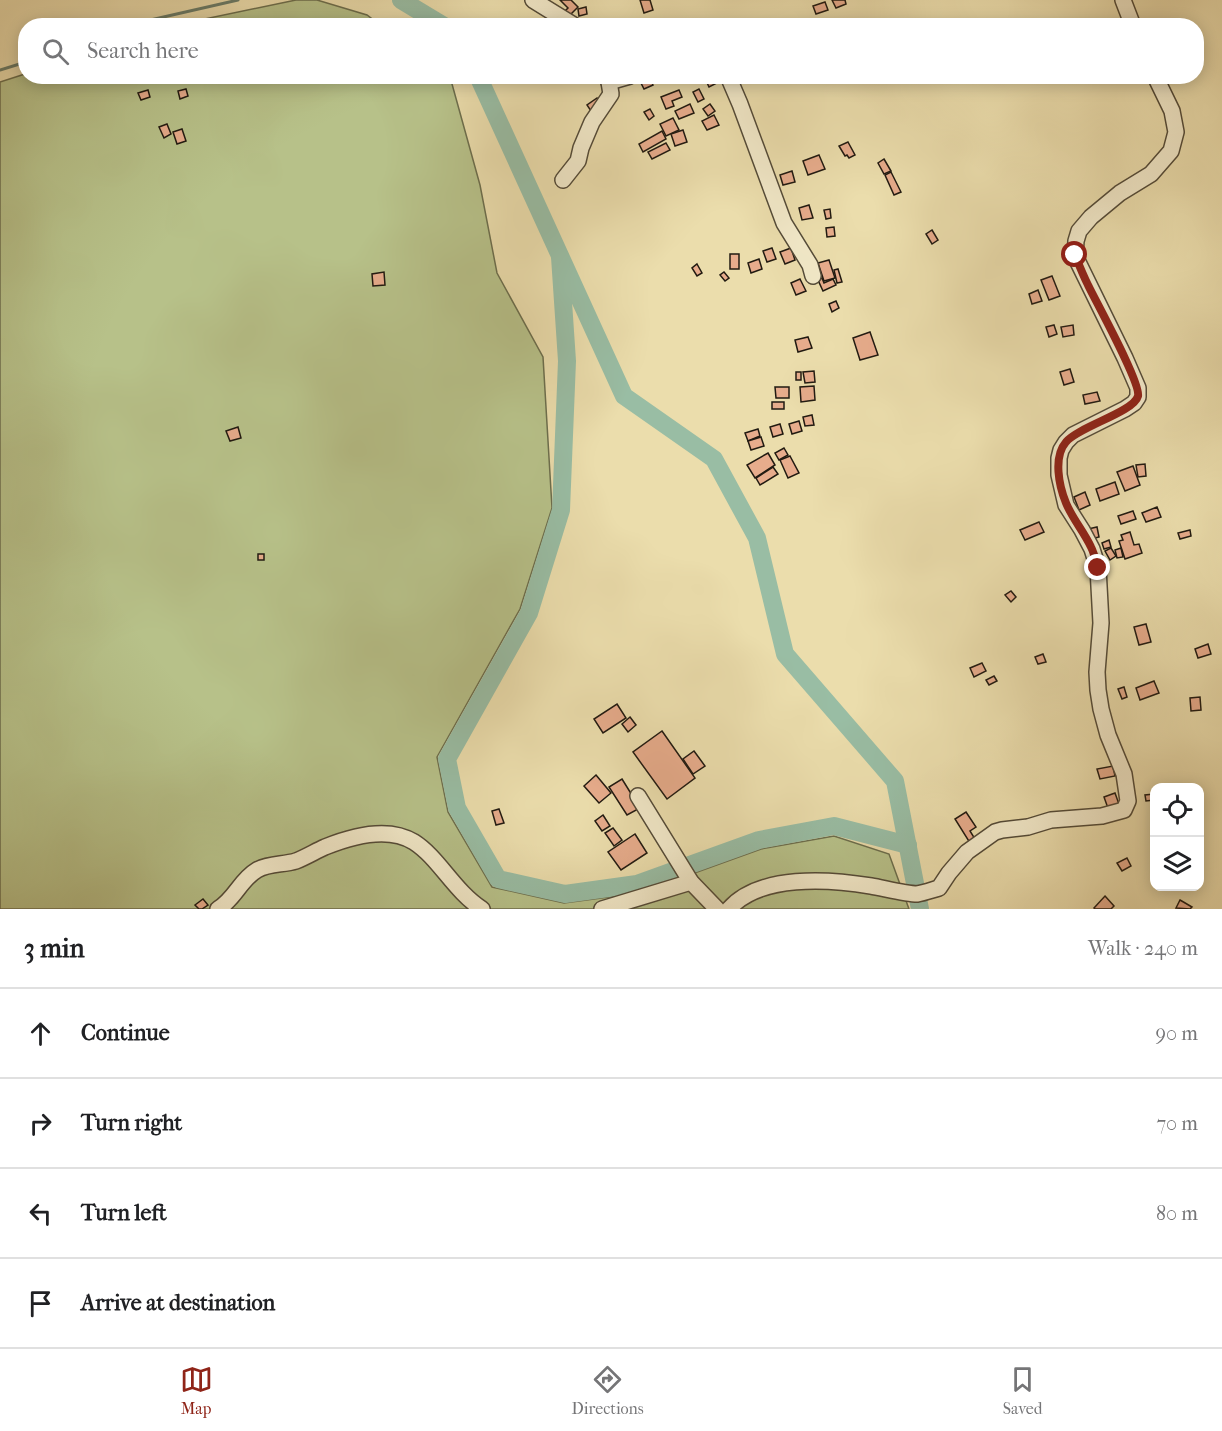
<!DOCTYPE html>
<html lang="en">
<head>
<meta charset="utf-8">
<style>
	body { margin:0; font-family:"IM FELL French Canon",serif; background:#f2f2f2; color:#202124 }
	.controls { position:absolute; right:18px; bottom:18px; display:grid; overflow:hidden; border-radius:12px; box-shadow:0 3px 15px #0003 }
	.controls button { width:54px; height:54px; display:grid; place-items:center; padding:0; border:0; border-bottom:2px solid #e0e0e0; background:#fff; color:#202124; font:30px sans-serif }
	.stop { position:absolute; width:18px; height:18px; margin:-14px; border:4px solid #8f2418; border-radius:50%; background:#fff }
	.stop.end { background:#8f2418; border-color:#fff; box-shadow:0 2px 6px #0008 }
	.list { margin:0; padding:0; list-style:none }
	h2 { display:flex; justify-content:space-between; align-items:center; height:78px; margin:0; padding:0 24px; font-size:26px }
	h2 small { font-size:20px; font-weight:400; color:#757577 }
	.list li { display:grid; grid-template-columns:39px 1fr auto; gap:18px; align-items:center; box-sizing:border-box; height:90px; padding:0 24px; border-top:2px solid #e0e0e0 }
	.list b { display:block; font-size:22px; white-space:nowrap }
	.list em { font-size:20px; font-style:normal; color:#757577 }
	.icon { flex:none; width:33px; height:33px; fill:none; stroke:currentColor; stroke-width:2; stroke-linecap:round; stroke-linejoin:round }
	.map { position:relative; flex:none; width:1222px; height:909px; overflow:hidden }
	.search { position:absolute; background:#fff; box-shadow:0 3px 15px #0003; left:18px; right:18px; top:18px; height:66px; display:flex; align-items:center; gap:15px; box-sizing:border-box; padding:0 21px; border-radius:24px; color:#757577; font-size:22px }
	.sheet { height:438px; background:#fff }
	nav { display:flex; justify-content:space-around; align-items:center; box-sizing:border-box; height:84px; border-top:2px solid #e0e0e0; background:#fff; font-size:16px; color:#757577 }
	nav a { display:grid; justify-items:center; gap:3px }
	nav .on { color:#8f2418 }
	.map>svg:first-child { display:block }
</style>
</head>
<body>
<div class="map">
<svg width="1222" height="909" viewBox="0 0 1222 909">
	<rect width="100%" height="100%" fill="#ebddac"/>
	<filter id="stains"><feTurbulence type="fractalNoise" baseFrequency=".00333" numOctaves="4"/><feColorMatrix values="0 0 0 0 .2 0 0 0 0 .09 0 0 0 0 .02 0 0 0 .5 -.17"/></filter>
	<radialGradient id="worn" r=".72"><stop offset=".6" stop-color="#630" stop-opacity="0"/><stop offset="1" stop-color="#630" stop-opacity=".3"/></radialGradient>
	<g fill="#b7c189" stroke="#6c6e4d" stroke-width="1.5">
		<polygon points="296,0 317,0 367,15 380,25 176,25"/>
		<polygon points="25,74 26,76 443,77 452,84 480,185 497,273 543,357 552,508 520,609 437,757 448,812 492,887 564,903 639,893 761,849 834,836 889,854 909,909 0,909 0,82"/>
	</g>
	<g fill="none" stroke-linecap="round" stroke-linejoin="round">
		<g stroke="#697c69" stroke-width="3">
			<polyline points="124,26 238,0"/>
			<polyline points="0,70 26,62"/>
		</g>
		<g stroke="#99bda4" stroke-width="18">
			<polyline points="401,0 444,26"/>
			<polyline points="478,76 624,396 714,459 757,538 785,654 895,781 920,909"/>
			<polyline points="560,257 567,361 561,510 529,613 447,759 457,808 498,879 565,894 637,884 759,840 834,826 908,845"/>
		</g>
	</g>
	<g fill="#e7ac8c" stroke="#211a11" stroke-width="1.5">
		<polygon points="560,0 571,0 578,7 570,15 565,11 568,8"/>
		<polygon points="640,0 650,0 653,10 644,13"/>
		<polygon points="832,0 845,0 846,4 836,8"/>
		<polygon points="825,2 828,10 816,14 813,6"/>
		<polygon points="586,7 587,14 579,16 578,9"/>
		<polygon points="640,76 649,76 653,85 644,89 638,77"/>
		<polygon points="704,76 714,76 717,83 709,87"/>
		<polygon points="186,89 188,96 180,99 178,91"/>
		<polygon points="699,89 704,99 698,102 693,92"/>
		<polygon points="148,90 150,97 141,100 138,93"/>
		<polygon points="679,90 682,97 672,101 674,106 666,109 661,97"/>
		<polygon points="597,98 601,104 591,111 587,105"/>
		<polygon points="690,104 694,113 679,119 675,111"/>
		<polygon points="710,104 715,111 708,116 703,109"/>
		<polygon points="650,109 654,116 649,120 644,112"/>
		<polygon points="714,115 719,125 707,130 702,121"/>
		<polygon points="673,118 679,130 666,136 660,124"/>
		<polygon points="167,124 171,134 164,138 159,127"/>
		<polygon points="182,129 186,141 177,144 173,132"/>
		<polygon points="683,130 687,142 675,146 671,134"/>
		<polygon points="662,131 666,139 643,152 639,144"/>
		<polygon points="848,142 855,155 849,158 847,155 845,156 839,146"/>
		<polygon points="666,143 670,150 652,159 648,152"/>
		<polygon points="819,155 825,169 808,175 803,161"/>
		<polygon points="884,159 891,171 884,174 878,163"/>
		<polygon points="792,171 795,182 783,185 780,175"/>
		<polygon points="891,172 901,192 894,195 885,175"/>
		<polygon points="809,205 813,218 802,220 799,208"/>
		<polygon points="830,209 831,218 826,219 824,210"/>
		<polygon points="834,227 835,236 827,237 826,228"/>
		<polygon points="932,230 938,240 932,244 926,234"/>
		<polygon points="772,248 776,259 767,262 763,251"/>
		<polygon points="791,248 795,260 785,264 780,252"/>
		<rect x="730" y="254" width="9" height="15"/>
		<polygon points="759,259 762,269 751,273 748,263"/>
		<polygon points="829,260 835,278 824,281 818,263"/>
		<polygon points="697,264 702,273 697,276 692,268"/>
		<polygon points="838,269 842,282 837,283 834,270"/>
		<polygon points="384,272 385,285 373,286 372,274"/>
		<polygon points="724,272 729,278 725,281 720,275"/>
		<polygon points="1052,276 1060,296 1049,300 1041,280"/>
		<polygon points="822,278 824,283 833,279 836,285 823,291 818,280"/>
		<polygon points="800,279 806,291 796,295 791,283"/>
		<polygon points="1038,290 1042,301 1032,304 1029,294"/>
		<polygon points="836,301 839,308 832,312 829,304"/>
		<polygon points="1054,325 1057,334 1049,337 1046,327"/>
		<polygon points="1073,325 1074,335 1063,337 1061,327"/>
		<polygon points="870,332 878,355 860,360 853,338"/>
		<polygon points="808,337 812,348 798,352 795,340"/>
		<polygon points="1070,369 1074,382 1064,385 1060,372"/>
		<polygon points="814,371 815,382 805,383 803,372"/>
		<rect x="796" y="372" width="5" height="8"/>
		<polygon points="814,386 815,400 801,402 800,387"/>
		<polygon points="775,387 789,387 789,398 776,398"/>
		<polygon points="1097,392 1100,401 1085,404 1083,395"/>
		<rect x="772" y="402" width="12" height="7"/>
		<polygon points="812,415 814,425 805,426 803,417"/>
		<polygon points="799,421 802,431 792,434 789,424"/>
		<polygon points="780,424 783,434 773,437 770,427"/>
		<polygon points="238,427 241,438 230,441 226,431"/>
		<polygon points="758,429 760,436 748,441 745,433"/>
		<polygon points="761,437 764,446 751,450 748,441"/>
		<polygon points="784,448 788,455 779,460 775,453"/>
		<polygon points="768,453 775,465 755,478 747,465"/>
		<polygon points="790,456 799,473 788,478 780,460"/>
		<polygon points="1145,464 1146,476 1138,477 1136,465"/>
		<polygon points="1133,466 1140,485 1125,491 1117,472"/>
		<polygon points="773,467 778,474 760,485 756,478"/>
		<polygon points="1115,482 1119,494 1100,501 1096,489"/>
		<polygon points="1085,492 1090,505 1079,510 1074,497"/>
		<polygon points="1157,507 1161,517 1146,522 1142,513"/>
		<polygon points="1133,511 1136,519 1121,524 1118,516"/>
		<polygon points="1039,522 1044,532 1025,540 1020,530"/>
		<polygon points="1097,527 1099,537 1091,539 1088,529"/>
		<polygon points="1190,530 1191,536 1180,539 1178,533"/>
		<polygon points="1130,532 1134,545 1139,544 1142,553 1125,559 1119,541 1123,540 1121,535"/>
		<polygon points="1109,540 1111,547 1104,549 1102,543"/>
		<polygon points="1111,548 1116,556 1110,560 1105,551"/>
		<polygon points="1121,548 1123,557 1117,558 1115,550"/>
		<rect x="258" y="554" width="6" height="6"/>
		<polygon points="1011,591 1016,597 1011,602 1005,595"/>
		<polygon points="1146,624 1151,642 1139,645 1134,627"/>
		<polygon points="1208,644 1211,654 1198,658 1195,649"/>
		<polygon points="1043,654 1046,662 1038,664 1035,657"/>
		<polygon points="982,663 986,671 974,677 970,668"/>
		<polygon points="994,676 997,681 989,685 986,680"/>
		<polygon points="1154,681 1159,693 1140,700 1136,688"/>
		<polygon points="1124,687 1127,697 1122,699 1118,689"/>
		<polygon points="1200,697 1201,710 1191,711 1190,698"/>
		<polygon points="617,704 626,718 603,733 594,719"/>
		<polygon points="630,717 636,725 628,732 622,724"/>
		<polygon points="662,731 695,778 667,799 633,752"/>
		<polygon points="694,751 705,766 693,774 683,759"/>
		<polygon points="1113,766 1115,776 1100,779 1097,769"/>
		<polygon points="596,775 611,793 599,803 584,786"/>
		<polygon points="622,779 640,808 627,815 609,787"/>
		<polygon points="1115,793 1120,807 1109,811 1104,797"/>
		<polygon points="1154,794 1154,800 1146,801 1145,795"/>
		<polygon points="499,809 504,823 496,825 492,811"/>
		<polygon points="966,812 976,827 970,831 975,839 970,843 955,819"/>
		<polygon points="603,815 610,826 602,831 595,821"/>
		<polygon points="613,828 622,840 614,846 605,833"/>
		<polygon points="635,834 647,853 621,870 608,852"/>
		<rect x="1151" y="851" width="3" height="10"/>
		<polygon points="1127,858 1131,866 1122,871 1117,863"/>
		<polygon points="1105,896 1114,906 1111,909 1095,909 1094,908"/>
		<polygon points="203,899 208,905 202,909 199,909 195,905"/>
		<polygon points="1180,900 1192,907 1190,909 1176,908"/>
	</g>
	<g fill="none" stroke-linecap="round" stroke-linejoin="round">
		<defs>
			<g id="minor">
				<polyline points="533,0 575,26"/>
				<polyline points="1123,0 1133,26"/>
				<polyline points="728,76 740,104 784,223 810,265 813,276"/>
				<polyline points="609,82 630,76"/>
				<polyline points="563,180 578,161 581,148 592,122 611,94 608,76"/>
				<polyline points="638,796 691,882 717,909"/>
				<path d="M218,909C235,899 240,880 257,870C269,863 283,865 296,861C306,857 316,851 325,847C352,836 388,826 414,842C439,858 454,891 482,909"/>
				<polyline points="602,909 691,882"/>
				<path d="M729,909C760,874 829,879 871,886C883,888 906,894 917,894C924,893 932,890 939,888L949,873L967,852L995,832L1002,830L1028,827L1051,820L1102,816L1124,810L1128,801L1124,774L1108,735L1101,709L1098,690L1097,672L1101,623L1098,568L1092,549L1082,530L1066,505L1059,475V458L1061,450L1066,442L1073,435L1125,409L1134,403L1138,397V388L1125,358L1075,256L1076,241L1079,231L1091,217L1120,193L1151,174L1171,151L1176,132L1172,111L1155,76"/>
			</g>
		</defs>
		<use href="#minor" stroke="#544b38" stroke-width="18"/>
		<use href="#minor" stroke="#f2e9c9" stroke-width="15"/>
	</g>
	<g fill="none" stroke-linecap="round" stroke-linejoin="round">
		<path stroke="#8f2418" stroke-width="8" d="M1075,255C1079,265 1083,275 1088,285C1096,302 1141,383 1138,396C1134,412 1078,427 1066,442C1053,457 1059,486 1066,503C1072,518 1084,532 1091,547C1094,553 1096,561 1098,568"/>
	</g>
	<rect width="100%" height="100%" filter="url(#stains)"/>
	<rect width="100%" height="100%" fill="url(#worn)"/>
</svg>
<div class="controls">
<button><svg class="icon" aria-label="locate" viewBox="0 0 24 24"><circle cx="12" cy="12" r="6"/><path d="M12 2v4M12 18v4M2 12h4M18 12h4"/></svg></button>
<button><svg class="icon" aria-label="layers" viewBox="0 0 24 24"><path d="M12 4l9 5-9 5-9-5zM3 14l9 5 9-5"/></svg></button>
</div>
<div class="stop" style="left:1075px;top:255px"></div>
<div class="stop end" style="left:1098px;top:568px"></div>
<div class="search"><svg class="icon" aria-label="search" viewBox="0 0 24 24"><circle cx="10" cy="10" r="6"/><path d="M15 15l6 6"/></svg>Search here</div>
</div>
<section class="sheet">
<h2>3 min<small>Walk · 240 m</small></h2>
<ul class="list">
<li><svg class="icon" aria-label="ahead" viewBox="0 0 24 24"><path d="M12 20V5M6 11l6-6 6 6"/></svg><div><b>Continue</b></div><em>90 m</em></li>
<li><svg class="icon" aria-label="right" viewBox="0 0 24 24"><path d="M7 20v-9h11M14 6l5 5-5 5"/></svg><div><b>Turn right</b></div><em>70 m</em></li>
<li><svg class="icon" aria-label="left" viewBox="0 0 24 24"><path d="M17 20v-9H6M10 6l-5 5 5 5"/></svg><div><b>Turn left</b></div><em>80 m</em></li>
<li><svg class="icon" aria-label="arrive" viewBox="0 0 24 24"><path d="M6 21V4h12l-3 4 3 4H6"/></svg><div><b>Arrive at destination</b></div></li>
</ul>
</section>
<nav>
<a class="on"><svg class="icon" aria-label="map" viewBox="0 0 24 24"><path d="M3 6l6-2 6 2 6-2v14l-6 2-6-2-6 2zM9 4v14M15 6v14"/></svg>Map</a>
<a><svg class="icon" aria-label="directions" viewBox="0 0 24 24"><path d="M12 3l9 9-9 9-9-9zM9 14v-3h6M13 9l2 2-2 2"/></svg>Directions</a>
<a><svg class="icon" aria-label="saved" viewBox="0 0 24 24"><path d="M7 4h10v16l-5-4-5 4z"/></svg>Saved</a>
</nav>
</body>
</html>
